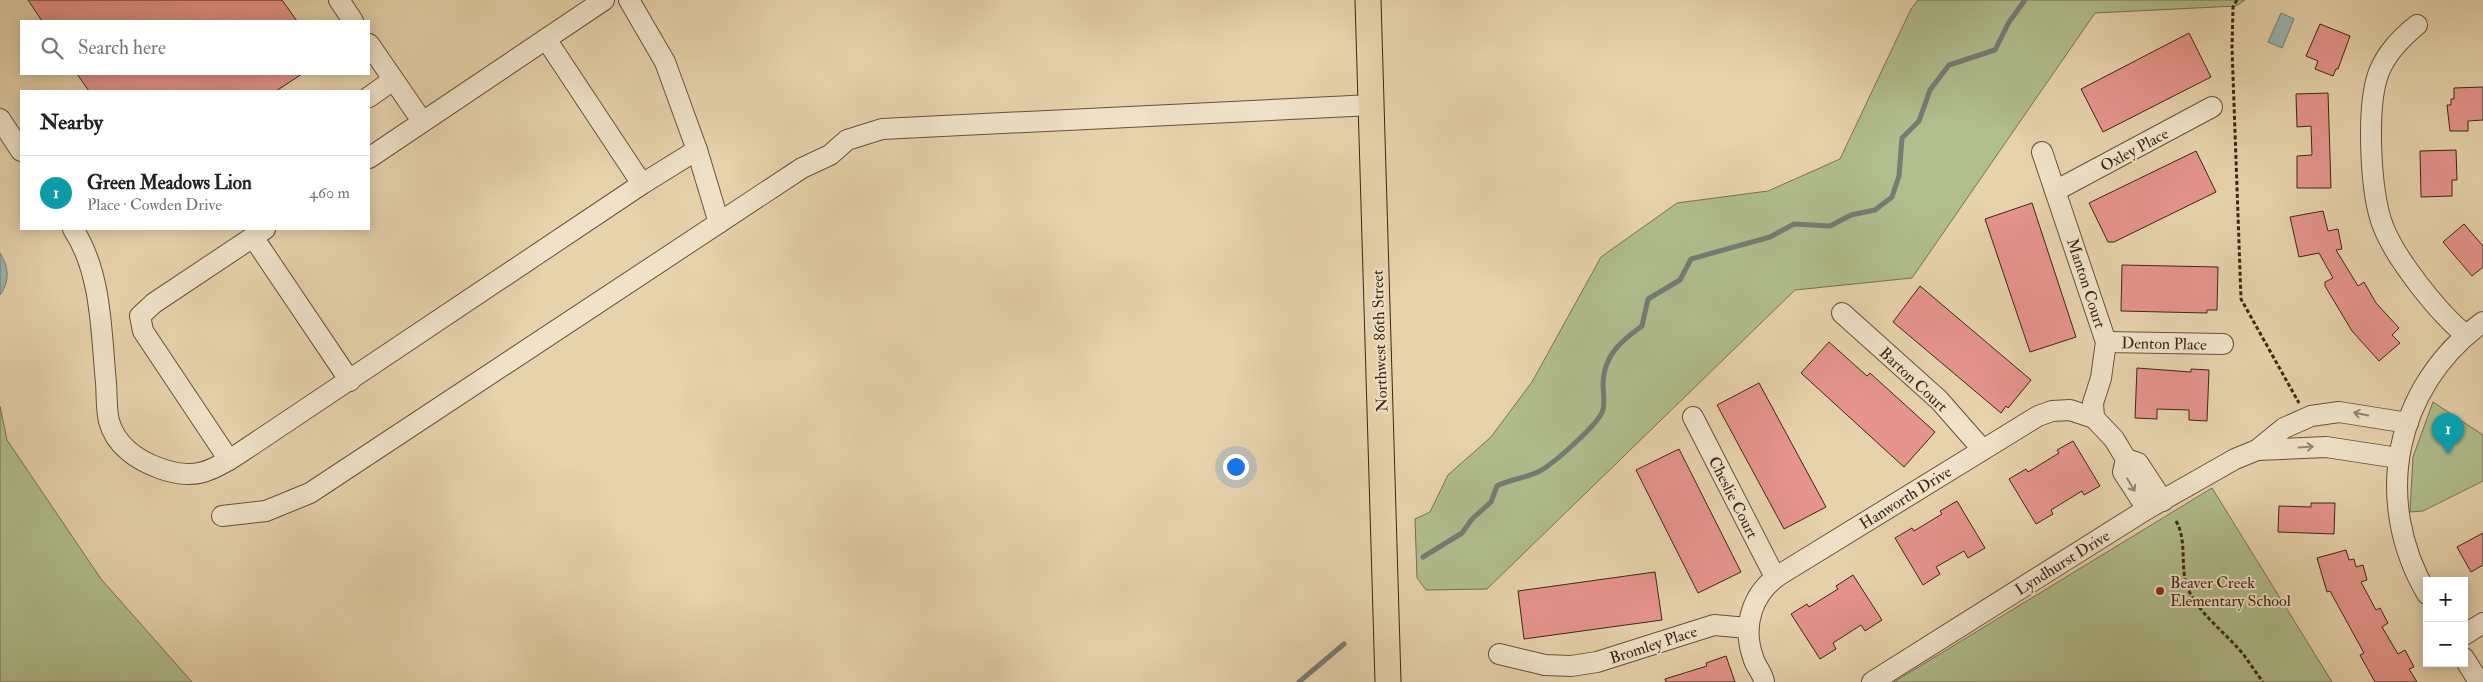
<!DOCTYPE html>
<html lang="en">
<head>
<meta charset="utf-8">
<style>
	body { margin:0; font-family:"IM FELL Double Pica",serif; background:#f2f2f2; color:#222 }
	.controls { position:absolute; right:15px; bottom:15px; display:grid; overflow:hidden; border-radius:0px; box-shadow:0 2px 12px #0003 }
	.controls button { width:45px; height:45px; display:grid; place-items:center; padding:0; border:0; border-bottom:1px solid #e0e0e0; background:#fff; color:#222; font:25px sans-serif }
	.you { position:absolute; left:1235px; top:466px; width:18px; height:18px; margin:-12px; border:4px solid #fff; border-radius:50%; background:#1a73e8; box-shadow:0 0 0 8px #1a73e833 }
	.badge { display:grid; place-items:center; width:32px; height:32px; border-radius:50%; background:#8f2418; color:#fff; font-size:16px; font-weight:700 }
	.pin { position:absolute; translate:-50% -41px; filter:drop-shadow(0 1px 2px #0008) }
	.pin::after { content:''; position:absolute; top:26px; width:18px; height:15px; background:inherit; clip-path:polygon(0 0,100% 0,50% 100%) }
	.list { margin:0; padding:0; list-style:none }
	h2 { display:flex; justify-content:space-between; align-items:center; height:65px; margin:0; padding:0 20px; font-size:21px }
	h2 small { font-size:16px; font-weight:400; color:#767676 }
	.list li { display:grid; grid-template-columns:32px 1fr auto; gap:15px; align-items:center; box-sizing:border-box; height:75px; padding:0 20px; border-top:1px solid #e0e0e0 }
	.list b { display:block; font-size:19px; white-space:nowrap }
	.list p { margin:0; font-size:16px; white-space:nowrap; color:#767676 }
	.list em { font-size:16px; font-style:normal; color:#767676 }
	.icon { flex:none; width:28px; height:28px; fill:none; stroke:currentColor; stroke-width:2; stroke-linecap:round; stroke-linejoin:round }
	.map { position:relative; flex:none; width:2483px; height:682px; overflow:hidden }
	.search { position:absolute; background:#fff; box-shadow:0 2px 12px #0003; left:20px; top:20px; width:350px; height:55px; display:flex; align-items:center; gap:12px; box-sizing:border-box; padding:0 18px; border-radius:0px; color:#767676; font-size:19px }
	.panel { position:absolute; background:#fff; box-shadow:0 2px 12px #0003; left:20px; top:90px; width:350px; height:140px; border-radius:0px }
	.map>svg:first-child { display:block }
</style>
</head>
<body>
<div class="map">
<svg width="2483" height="682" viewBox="0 0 2483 682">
	<rect width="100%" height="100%" fill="#e6d2ab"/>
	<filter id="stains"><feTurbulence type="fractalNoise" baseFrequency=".004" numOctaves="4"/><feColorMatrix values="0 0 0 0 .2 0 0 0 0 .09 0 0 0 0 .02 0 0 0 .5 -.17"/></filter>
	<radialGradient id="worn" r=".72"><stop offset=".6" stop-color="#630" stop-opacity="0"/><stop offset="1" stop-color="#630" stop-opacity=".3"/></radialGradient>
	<g fill="#b0bd8d" stroke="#777252">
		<polygon points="1918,0 2245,0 2236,6 2095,13 1912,278 1795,290 1487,589 1426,590 1417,578 1415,519 1430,512 1448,475 1491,437 1532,382 1601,257 1677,203 1768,191 1840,159 1911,9"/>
		<polygon points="2433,402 2483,435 2483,481 2423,511 2410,512 2413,457"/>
		<polygon points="0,406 7,440 101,579 192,682 0,682"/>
		<polygon points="2212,488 2332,682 1894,682"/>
	</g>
	<g fill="#99b5b3" stroke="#757c74">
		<polygon points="2281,13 2294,19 2282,48 2268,42"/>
		<path d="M0,253C9,267 10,281 0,295Z"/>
	</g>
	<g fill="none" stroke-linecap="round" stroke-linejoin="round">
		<g stroke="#757c74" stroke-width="5">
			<path d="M1423,557L1462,533L1472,519L1491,502L1497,486C1510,479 1527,478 1540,471C1554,463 1599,424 1603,410C1605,402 1603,391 1603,383C1604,355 1621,341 1642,326L1648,299L1680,280L1691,259L1770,237L1794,224L1830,226L1851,215L1875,210L1892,197L1899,176L1902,138L1919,121L1930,90L1949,65L1995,50L2009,22L2025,0"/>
			<polyline points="1299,682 1344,644"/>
		</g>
	</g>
	<g fill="#e6948c" stroke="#3e2616">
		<polygon points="28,0 282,0 297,21 42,21"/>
		<polygon points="2320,24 2350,36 2338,69 2336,69 2333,76 2315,69 2318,61 2306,56"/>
		<polygon points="2189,33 2211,77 2103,132 2081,89"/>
		<polygon points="77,74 302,74 276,91 89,91"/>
		<polygon points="2483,87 2483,120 2468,121 2468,131 2450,131 2447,105 2451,105 2451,99 2454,99 2454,88"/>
		<polygon points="2328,93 2331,188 2297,188 2297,156 2312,155 2311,126 2297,127 2296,94"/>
		<polygon points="2456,150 2457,180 2452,180 2452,196 2421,197 2420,151"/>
		<polygon points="2196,151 2216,192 2114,242 2108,242 2089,203"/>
		<polygon points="2032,203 2076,337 2030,352 1985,219"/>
		<polygon points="2323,211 2328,231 2338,229 2342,249 2336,250 2358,286 2364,282 2376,303 2399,328 2392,335 2400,343 2379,361 2352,331 2325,286 2325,282 2333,278 2319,253 2299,257 2290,217"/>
		<polygon points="2464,224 2483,246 2483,267 2472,276 2443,242"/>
		<polygon points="2122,265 2218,267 2217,310 2207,310 2207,313 2121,311"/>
		<polygon points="1920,286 2031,380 2008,408 2006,406 2001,413 1893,322"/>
		<polygon points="1829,342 1867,376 1870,373 1935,432 1904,467 1801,373"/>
		<polygon points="2137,368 2191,372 2191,369 2209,370 2207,421 2189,420 2189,410 2157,409 2157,419 2135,418"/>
		<polygon points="1759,383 1826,507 1784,529 1717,405"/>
		<polygon points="2073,441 2100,486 2084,495 2082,491 2051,510 2053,514 2036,524 2009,479 2026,469 2028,472 2059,453 2057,450"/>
		<polygon points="1679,449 1741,572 1698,593 1636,470"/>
		<polygon points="1957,501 1985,548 1968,558 1964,551 1936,567 1940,574 1923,585 1895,538 1912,528 1914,531 1942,514 1940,511"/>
		<polygon points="2311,503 2335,503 2334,534 2278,532 2279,506 2311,507"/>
		<polygon points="2483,533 2483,565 2471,572 2457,547"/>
		<polygon points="2346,550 2349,560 2354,559 2356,567 2363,565 2367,580 2361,582 2376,610 2380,608 2388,623 2382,627 2398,654 2405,650 2414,667 2409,669 2417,682 2375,682 2360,655 2364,653 2330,591 2327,592 2317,558"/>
		<polygon points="1655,572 1662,620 1524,639 1518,591"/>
		<polygon points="1853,575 1882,620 1865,631 1861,625 1833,643 1836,649 1820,659 1791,614 1807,604 1809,607 1838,589 1836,586"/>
		<polygon points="1726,656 1735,682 1666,682 1665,679 1707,666 1706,663"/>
	</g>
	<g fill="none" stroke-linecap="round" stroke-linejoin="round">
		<defs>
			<g id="minor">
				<polyline points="339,0 353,21"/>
				<path d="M2417,25C2401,38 2387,52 2379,72C2366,105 2370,194 2383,226C2395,258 2439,314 2466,335"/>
				<polyline points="546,39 642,184"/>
				<polyline points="369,44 422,121"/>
				<polyline points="369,97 393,80"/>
				<polyline points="0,119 21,151"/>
				<polyline points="697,150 719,223"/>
				<polyline points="2042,152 2106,342 2101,378 2093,403 2094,418"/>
				<polyline points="369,158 604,0"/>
				<polyline points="2055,191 2212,107"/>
				<path d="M73,229C102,273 101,332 106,383C107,395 106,409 109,421C115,445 137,460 159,468C193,481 211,472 240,453L642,184L697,150L665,62L629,0"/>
				<polyline points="253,237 350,381"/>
				<polyline points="1842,313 1939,400 1982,449"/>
				<polyline points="2106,342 2223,344"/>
				<polyline points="1693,417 1775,577"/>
				<polyline points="2257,450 2326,447 2398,458"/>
				<polyline points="2126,459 2123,472 2147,509"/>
				<polyline points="229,460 143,331 140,316 154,303 265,229"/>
				<polyline points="222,516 266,511 310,493 802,168 830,155 847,140 882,129 1372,105"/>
				<path d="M2427,594C2372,500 2394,387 2483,322"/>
				<polyline points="2464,635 2483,623"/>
				<polyline points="1499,654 1545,665 1571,666 1597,662 1714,625 1748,628"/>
				<polyline points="2464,658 2479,682"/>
				<path d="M1764,682C1763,673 1755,666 1753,657C1742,626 1752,592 1781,574L2038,416L2052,411L2070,410L2094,418L2114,439L2126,459L2138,463L2163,501"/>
				<polyline points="1872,682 2147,509 2235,459 2257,450 2284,428 2311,416 2339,412 2408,423"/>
			</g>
			<polyline id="major" points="1368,0 1388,682"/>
		</defs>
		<use href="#minor" stroke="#68513b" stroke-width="22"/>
		<use href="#major" stroke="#3e2616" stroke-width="27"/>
		<g stroke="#3e2616" stroke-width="3" stroke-dasharray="4 2.5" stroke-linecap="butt">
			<polyline points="2237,0 2233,7 2232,48 2241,299 2299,403"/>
			<path d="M2176,521C2188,542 2179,567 2188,589C2200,615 2225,632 2243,654C2250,663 2256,673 2263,682"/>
		</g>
		<use href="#minor" stroke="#efe2c8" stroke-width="20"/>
		<use href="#major" stroke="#e6d2ab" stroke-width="25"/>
	</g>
	<defs><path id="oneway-shaft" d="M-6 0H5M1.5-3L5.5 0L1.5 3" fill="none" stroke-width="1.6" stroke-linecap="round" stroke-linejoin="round" transform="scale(1.25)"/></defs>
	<g stroke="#96846f">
		<use href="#oneway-shaft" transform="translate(2361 414) rotate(-169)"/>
		<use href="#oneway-shaft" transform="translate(2306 447) rotate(-4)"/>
		<use href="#oneway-shaft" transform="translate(2131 485) rotate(59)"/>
	</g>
	<circle fill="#8f2418" stroke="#efe2c8" stroke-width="2" cx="2160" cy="591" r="5"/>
	<g text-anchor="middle" stroke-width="4" stroke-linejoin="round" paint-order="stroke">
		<g font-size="16" fill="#3e2616" stroke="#efe2c8">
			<text transform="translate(2134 149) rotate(-28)" y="6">Oxley Place</text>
			<text transform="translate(2087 283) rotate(72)" y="6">Manton Court</text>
			<text transform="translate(1379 341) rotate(-92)" y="6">Northwest 86th Street</text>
			<text transform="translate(2164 343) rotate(1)" y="6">Denton Place</text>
			<text transform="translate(1914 379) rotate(43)" y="6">Barton Court</text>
			<text transform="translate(1734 497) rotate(63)" y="6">Cheslie Court</text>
			<text transform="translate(1905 497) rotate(-32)" y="6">Hanworth Drive</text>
			<text transform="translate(2062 562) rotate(-32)" y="6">Lyndhurst Drive</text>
			<text transform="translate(1653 644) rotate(-18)" y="6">Bromley Place</text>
		</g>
		<g font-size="16" fill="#3e2616" stroke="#efe2c8" text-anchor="start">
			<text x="2170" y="588">Beaver Creek<tspan x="2170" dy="18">Elementary School</tspan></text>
		</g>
	</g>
	<rect width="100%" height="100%" filter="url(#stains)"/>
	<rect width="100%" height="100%" fill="url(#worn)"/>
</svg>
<div class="controls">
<button>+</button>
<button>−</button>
</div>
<div class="you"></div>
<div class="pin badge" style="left:2448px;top:454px;background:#0f9aa8">1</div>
<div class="search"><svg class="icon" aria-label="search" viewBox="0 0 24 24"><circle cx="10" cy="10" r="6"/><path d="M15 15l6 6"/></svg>Search here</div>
<section class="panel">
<h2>Nearby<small></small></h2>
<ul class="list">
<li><span class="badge" style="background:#0f9aa8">1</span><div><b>Green Meadows Lion</b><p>Place · Cowden Drive</p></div><em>460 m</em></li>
</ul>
</section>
</div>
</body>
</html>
